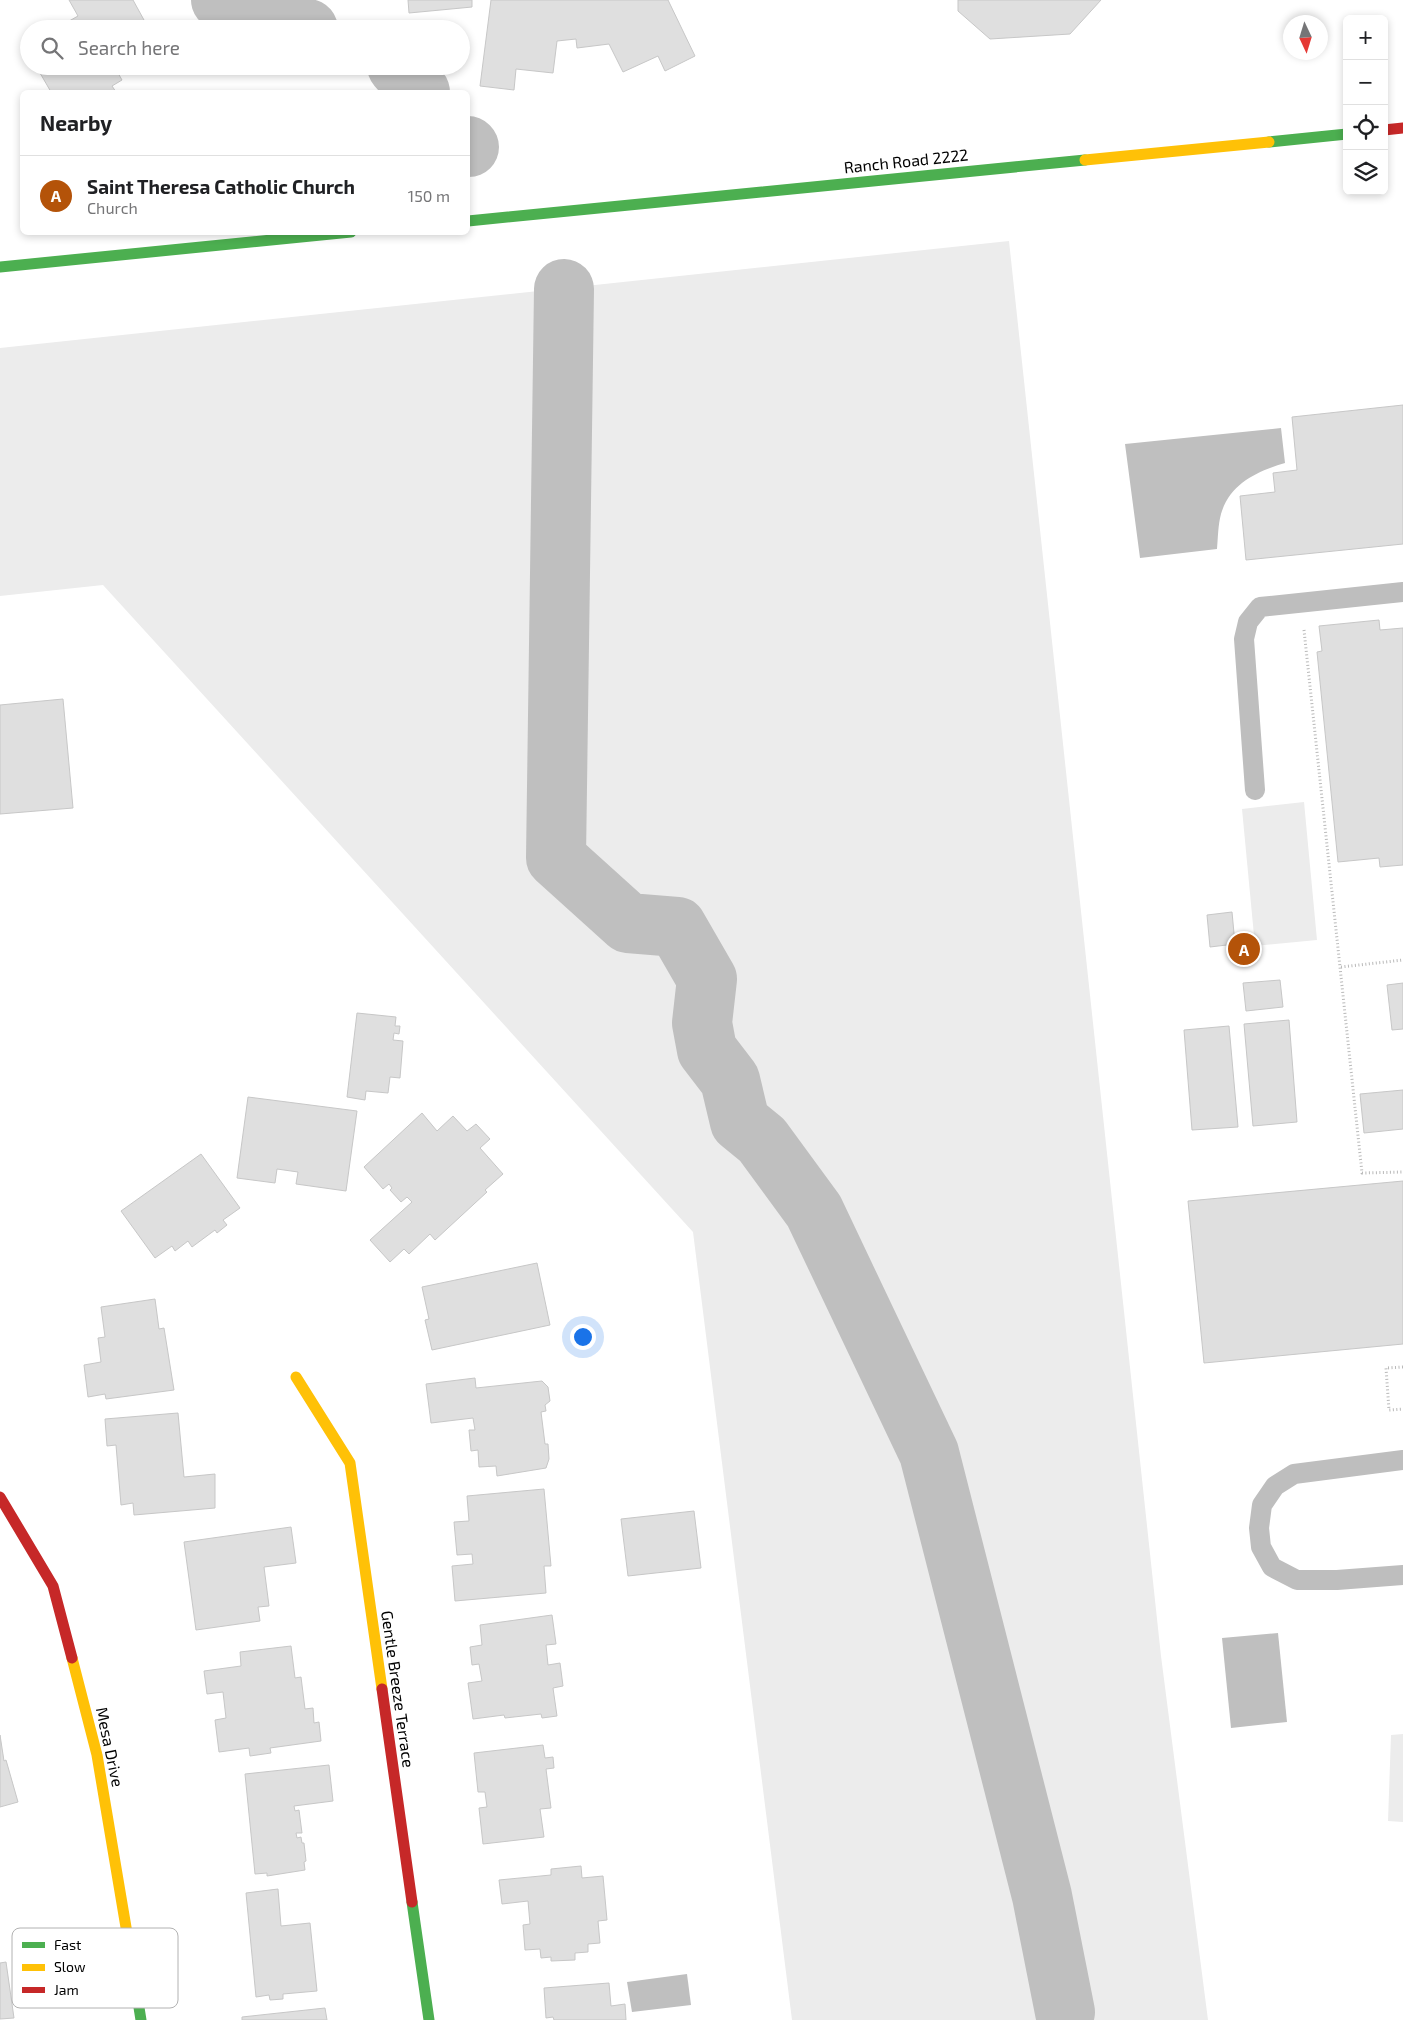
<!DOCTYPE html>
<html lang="en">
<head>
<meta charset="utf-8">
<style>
	body { margin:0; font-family:"Exo 2",sans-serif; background:#f2f2f2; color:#202124 }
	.controls { position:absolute; right:15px; top:15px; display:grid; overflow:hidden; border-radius:8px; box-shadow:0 2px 8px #0003 }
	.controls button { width:45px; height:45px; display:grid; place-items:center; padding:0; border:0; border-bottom:1px solid #e0e0e0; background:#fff; color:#202124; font:25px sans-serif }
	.compass { position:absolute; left:1283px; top:15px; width:45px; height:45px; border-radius:50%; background:#fff; box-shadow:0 2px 8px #0003; rotate:176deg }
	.you { position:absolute; left:582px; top:1336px; width:18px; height:18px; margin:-12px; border:4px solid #fff; border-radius:50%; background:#1a73e8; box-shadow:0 0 0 8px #1a73e833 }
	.badge { display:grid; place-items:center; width:32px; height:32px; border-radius:50%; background:#b45309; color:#fff; font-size:16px; font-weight:700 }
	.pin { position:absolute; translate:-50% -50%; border:2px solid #fff; box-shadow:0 1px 5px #0006 }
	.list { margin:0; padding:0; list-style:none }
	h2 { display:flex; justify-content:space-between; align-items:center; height:65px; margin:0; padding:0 20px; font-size:21px }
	h2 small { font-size:16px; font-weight:400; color:#757577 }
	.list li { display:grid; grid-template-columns:32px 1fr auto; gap:15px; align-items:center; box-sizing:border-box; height:80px; padding:0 20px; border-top:1px solid #e0e0e0 }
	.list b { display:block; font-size:19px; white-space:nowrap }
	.list p { margin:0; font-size:16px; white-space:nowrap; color:#757577 }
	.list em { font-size:16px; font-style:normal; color:#757577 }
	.icon { flex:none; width:28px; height:28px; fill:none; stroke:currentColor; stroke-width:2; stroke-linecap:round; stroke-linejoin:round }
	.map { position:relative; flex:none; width:1403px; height:2020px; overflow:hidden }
	.search { position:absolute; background:#fff; box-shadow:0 2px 8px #0003; left:20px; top:20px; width:450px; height:55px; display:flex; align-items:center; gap:12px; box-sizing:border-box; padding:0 18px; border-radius:28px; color:#757577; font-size:19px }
	.panel { position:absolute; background:#fff; box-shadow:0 2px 8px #0003; left:20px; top:90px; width:450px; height:145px; border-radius:8px }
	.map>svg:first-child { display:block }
</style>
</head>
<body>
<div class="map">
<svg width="1403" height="2020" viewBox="0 0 1403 2020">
	<rect width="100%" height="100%" fill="#fff"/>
	<g fill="#ececec">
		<polygon points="1009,241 1161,1656 1208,2020 792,2020 693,1232 103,585 0,596 0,348"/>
		<polygon points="1304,802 1317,940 1255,946 1242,809"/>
		<polygon points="1403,1734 1403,1822 1388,1821 1391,1735"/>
	</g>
	<g fill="#bfbfbf">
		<path d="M1281,428L1285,463C1258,471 1230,483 1221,514C1218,525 1218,538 1217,549L1140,558L1125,444Z"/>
		<polygon points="1278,1633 1287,1722 1231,1728 1222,1638"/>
		<polygon points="687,1974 691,2005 632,2012 627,1982"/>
	</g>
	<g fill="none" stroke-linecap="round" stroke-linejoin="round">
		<g stroke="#bfbfbf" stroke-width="60">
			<polyline points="221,0 270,26 308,29"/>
			<polyline points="397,66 420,92"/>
			<polyline points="468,146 469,147"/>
			<polyline points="564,289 556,858 628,923 677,927 707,979 702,1023 707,1050 730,1080 740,1122 762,1140 814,1211 929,1453 1042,1896 1065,2012"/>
		</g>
	</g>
	<g fill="#dfdfdf" stroke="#c7c7c7">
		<polygon points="69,0 133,0 144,20 129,29 55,29 78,16"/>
		<polygon points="408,0 472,0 472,7 409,13"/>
		<polygon points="491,0 668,0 695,56 665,71 658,56 623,72 609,44 577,48 576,39 557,41 553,73 516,69 514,90 480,86"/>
		<polygon points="958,0 1101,0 1070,34 990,39 958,11"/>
		<polygon points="36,66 114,66 122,80 112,86 116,92 51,92"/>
		<polygon points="1403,405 1403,544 1246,560 1240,496 1275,492 1273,473 1297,470 1292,417"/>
		<polygon points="1379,620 1380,630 1403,628 1403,865 1380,867 1379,858 1338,862 1317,652 1322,651 1319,626"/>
		<polygon points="63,699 73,808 0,814 0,705"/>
		<polygon points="1232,912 1235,944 1210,947 1207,915"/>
		<polygon points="1280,980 1283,1007 1246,1011 1243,983"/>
		<polygon points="1403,983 1403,1029 1392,1030 1387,985"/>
		<polygon points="357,1013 396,1017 395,1026 400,1026 399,1034 394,1033 393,1040 403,1041 400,1078 390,1077 388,1093 366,1091 365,1100 347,1097"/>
		<polygon points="1289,1020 1297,1122 1253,1126 1244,1024"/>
		<polygon points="1229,1026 1238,1127 1192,1130 1184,1030"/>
		<polygon points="1403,1090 1403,1129 1364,1133 1360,1094"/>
		<polygon points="248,1097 357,1111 346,1191 296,1184 298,1172 277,1169 275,1183 237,1178"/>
		<polygon points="422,1113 437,1131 453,1116 467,1131 476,1124 490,1139 480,1148 503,1174 485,1190 487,1192 435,1240 430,1234 409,1254 404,1249 390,1262 370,1240 412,1202 407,1197 401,1202 390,1190 392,1188 389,1184 383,1189 364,1167"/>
		<polygon points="201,1154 240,1208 223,1220 227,1225 217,1233 215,1230 192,1247 188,1241 175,1251 172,1246 155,1258 121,1211"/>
		<polygon points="1403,1181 1403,1344 1204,1363 1188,1201"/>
		<polygon points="537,1263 550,1325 432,1350 425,1320 429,1319 422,1287"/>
		<polygon points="155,1299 159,1329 164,1328 174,1390 106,1399 105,1394 88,1397 84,1365 101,1362 98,1338 105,1337 101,1307"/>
		<polygon points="475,1378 476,1388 542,1381 548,1387 550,1401 545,1405 546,1411 541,1412 545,1444 548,1444 549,1459 546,1468 497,1476 496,1466 479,1467 478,1450 471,1451 469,1430 475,1430 473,1418 431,1423 426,1384"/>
		<polygon points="178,1413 184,1477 215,1474 215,1508 134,1515 133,1503 121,1505 116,1445 107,1446 105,1419"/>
		<polygon points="544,1489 551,1566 544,1566 546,1593 455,1601 452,1566 473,1564 472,1554 457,1555 454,1522 469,1521 467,1496"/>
		<polygon points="694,1511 701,1568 628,1576 621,1519"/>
		<polygon points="291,1527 296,1563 264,1567 269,1606 258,1607 260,1621 196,1630 184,1542"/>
		<polygon points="552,1615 556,1644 546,1645 548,1665 560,1663 563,1686 553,1688 557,1716 542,1718 541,1714 505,1718 504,1715 473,1719 468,1683 482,1681 479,1664 472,1665 470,1647 482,1645 480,1625"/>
		<polygon points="291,1646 295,1678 301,1677 305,1709 313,1708 314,1723 319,1722 321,1741 270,1748 271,1753 250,1756 249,1748 219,1752 215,1720 226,1718 223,1692 207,1694 204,1671 241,1666 240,1652"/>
		<polygon points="0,1735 4,1761 6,1760 18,1802 0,1807"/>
		<polygon points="543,1745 545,1758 553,1757 554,1768 546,1769 551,1808 540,1809 544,1837 483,1844 479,1808 487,1807 485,1792 478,1792 474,1753"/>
		<polygon points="329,1765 333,1801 294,1806 295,1811 299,1810 302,1833 296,1833 297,1838 301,1837 302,1843 304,1843 306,1861 304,1862 305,1870 267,1876 267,1873 255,1874 245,1774"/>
		<polygon points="581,1866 582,1878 603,1876 607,1920 598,1921 600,1943 588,1944 588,1952 575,1953 575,1960 551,1961 551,1957 541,1958 540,1949 525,1950 523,1925 530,1924 528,1901 502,1904 499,1880 551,1875 551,1869"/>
		<polygon points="278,1889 281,1926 310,1923 317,1991 283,1994 283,1999 270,2000 269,1995 256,1997 246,1893"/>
		<polygon points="6,1962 14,2018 0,2019 0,1963"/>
		<polygon points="609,1983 611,2006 625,2004 626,2020 554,2020 553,2017 546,2018 544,1988"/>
		<polygon points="325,2008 327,2020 242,2020 242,2017"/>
	</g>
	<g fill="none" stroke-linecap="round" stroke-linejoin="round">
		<g stroke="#b9b9b9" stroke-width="3" stroke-dasharray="1 2.5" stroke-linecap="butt">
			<polyline points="1304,630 1362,1173 1403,1172"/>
			<polyline points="1341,967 1403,960"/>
			<polyline points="1403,1367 1386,1368 1389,1410 1403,1409"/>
		</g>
		<g stroke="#bebebe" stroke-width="20">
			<polyline points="1255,790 1244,639 1248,622 1260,607 1403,592"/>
			<polyline points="1403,1460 1294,1474 1275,1486 1262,1505 1259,1528 1261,1547 1272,1567 1297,1580 1337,1580 1403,1575"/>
		</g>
		<g stroke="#4caf50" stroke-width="11">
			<polyline points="1269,142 1347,134"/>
			<polyline points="468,221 1085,160"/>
			<polyline points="0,267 351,232"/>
			<polyline points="412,1902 429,2020"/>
			<polyline points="130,1951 141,2020"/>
		</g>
		<g stroke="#ffc107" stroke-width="11">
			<polyline points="1085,160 1269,142"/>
			<polyline points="296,1377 350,1463 382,1689"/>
			<polyline points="72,1658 97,1755 130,1951"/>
		</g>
		<g stroke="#c62828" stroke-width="11">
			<polyline points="1384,130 1403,128"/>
			<polyline points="0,1497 53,1586 72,1658"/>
			<polyline points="382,1689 412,1902"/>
		</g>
	</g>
	<g text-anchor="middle" stroke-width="4.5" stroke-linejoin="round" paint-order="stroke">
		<g font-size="16" fill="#000" stroke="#fff">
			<text transform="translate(906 161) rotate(-6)" y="6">Ranch Road 2222</text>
			<text transform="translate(398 1689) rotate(82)" y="6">Gentle Breeze Terrace</text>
			<text transform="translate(110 1747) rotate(78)" y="6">Mesa Drive</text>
		</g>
	</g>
	<rect x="12" y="1928" width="166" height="80" rx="8" fill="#fff" stroke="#b2b2b2" stroke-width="1"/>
	<rect x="22" y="1942" width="23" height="6" fill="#4caf50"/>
	<rect x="22" y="1964" width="23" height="7" fill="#ffc107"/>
	<rect x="22" y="1987" width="23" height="6" fill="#c62828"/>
	<g font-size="14" fill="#000">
		<text x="54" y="1950">Fast</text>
		<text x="54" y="1972">Slow</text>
		<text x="54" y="1995">Jam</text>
	</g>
</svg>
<div class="controls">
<button>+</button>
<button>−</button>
<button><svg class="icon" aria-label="locate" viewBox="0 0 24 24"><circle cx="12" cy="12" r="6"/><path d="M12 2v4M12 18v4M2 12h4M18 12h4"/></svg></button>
<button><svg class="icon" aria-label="layers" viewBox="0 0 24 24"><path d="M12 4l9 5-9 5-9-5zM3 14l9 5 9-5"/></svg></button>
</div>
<svg class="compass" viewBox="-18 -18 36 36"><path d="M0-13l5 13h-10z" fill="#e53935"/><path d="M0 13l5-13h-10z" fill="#757577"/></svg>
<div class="you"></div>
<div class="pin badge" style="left:1244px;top:949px">A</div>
<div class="search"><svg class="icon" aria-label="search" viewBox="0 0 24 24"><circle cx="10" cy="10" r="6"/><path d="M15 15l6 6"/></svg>Search here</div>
<section class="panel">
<h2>Nearby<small></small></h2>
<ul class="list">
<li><span class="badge">A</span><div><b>Saint Theresa Catholic Church</b><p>Church</p></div><em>150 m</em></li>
</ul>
</section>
</div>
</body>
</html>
